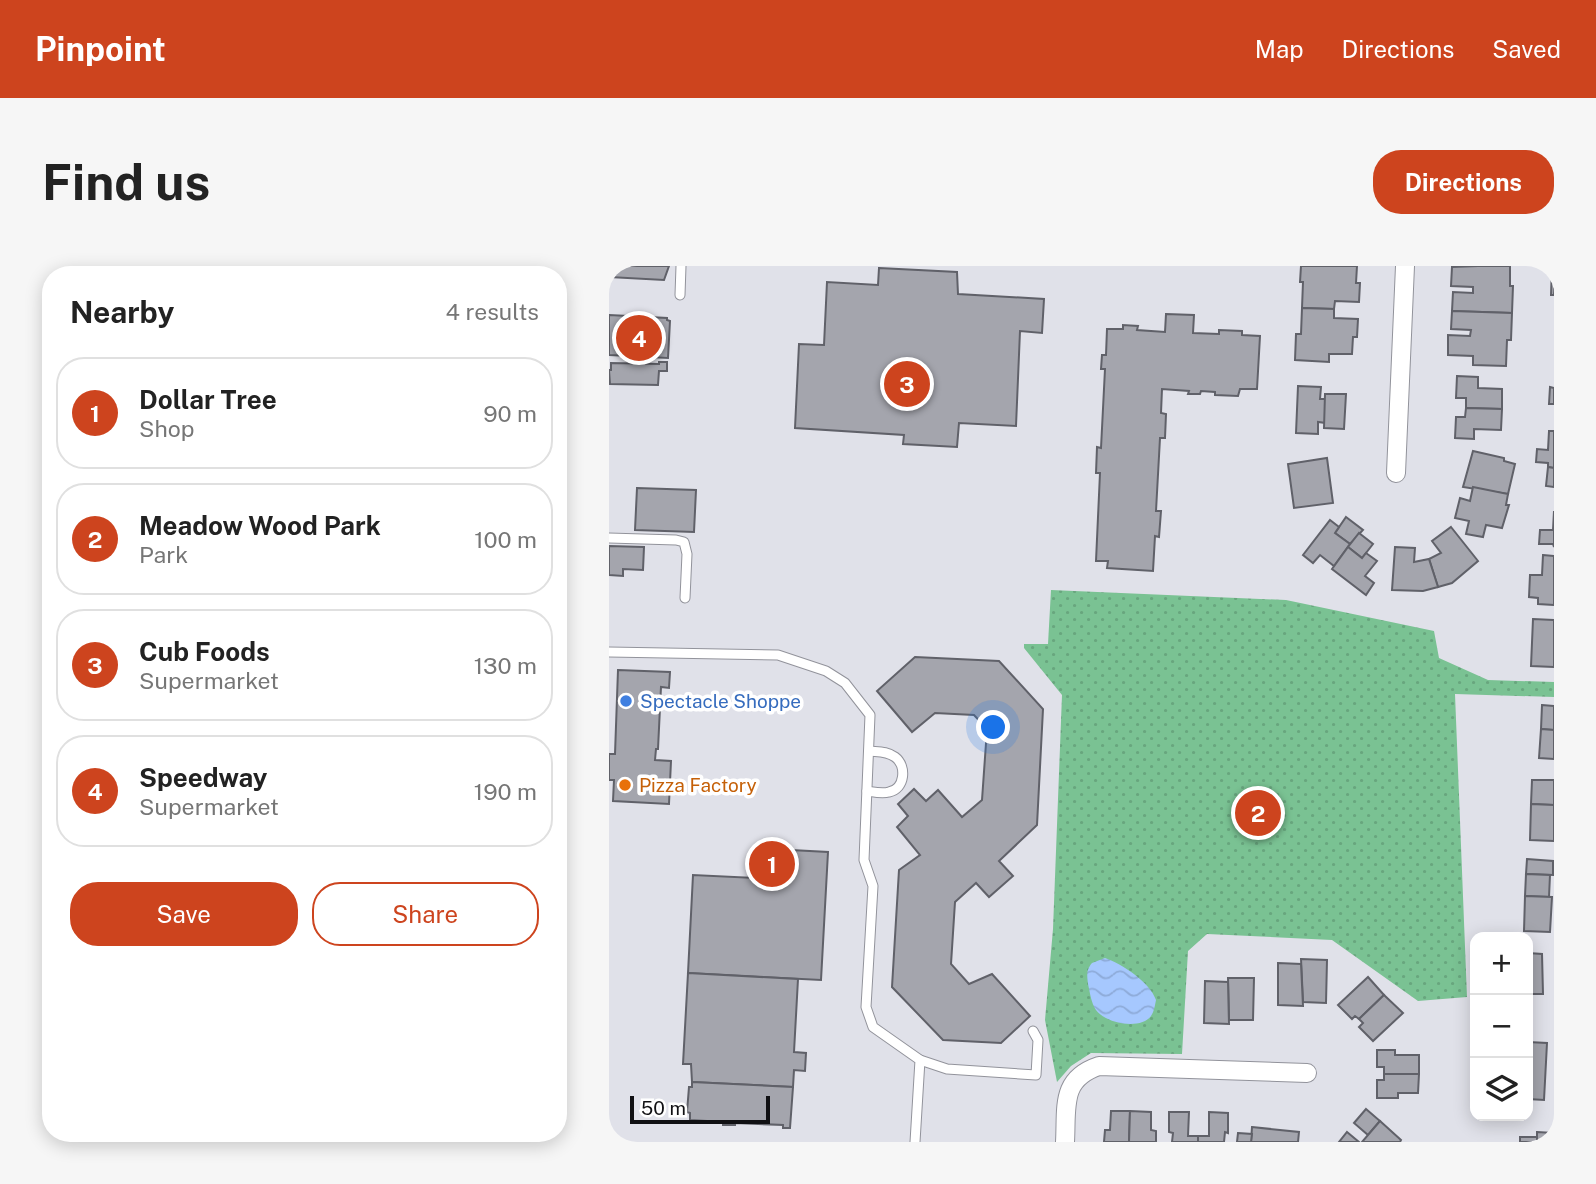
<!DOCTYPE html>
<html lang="en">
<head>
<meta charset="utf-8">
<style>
	body { margin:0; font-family:"Public Sans",sans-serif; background:#f6f6f6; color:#222 }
	.controls { position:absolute; right:21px; bottom:21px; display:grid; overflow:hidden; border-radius:14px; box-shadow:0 4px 18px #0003 }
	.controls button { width:63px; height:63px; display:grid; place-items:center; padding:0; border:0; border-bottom:2px solid #e0e0e0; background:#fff; color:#222; font:35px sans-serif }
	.scale { position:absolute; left:21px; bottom:18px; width:140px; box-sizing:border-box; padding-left:7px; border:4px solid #101013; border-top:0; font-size:19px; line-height:24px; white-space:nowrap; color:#101013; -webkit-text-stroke:5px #fff; paint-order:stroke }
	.you { position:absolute; left:385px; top:462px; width:24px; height:24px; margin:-18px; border:5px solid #fff; border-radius:50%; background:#1a73e8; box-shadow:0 0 0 10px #1a73e833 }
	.badge { display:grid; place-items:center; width:46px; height:46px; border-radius:50%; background:#cd441e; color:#fff; font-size:23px; font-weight:700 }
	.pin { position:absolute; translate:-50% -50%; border:4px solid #fff; box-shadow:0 2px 7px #0006 }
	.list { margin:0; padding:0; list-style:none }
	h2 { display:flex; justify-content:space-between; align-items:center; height:91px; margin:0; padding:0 28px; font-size:30px }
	h2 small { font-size:23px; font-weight:400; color:#767676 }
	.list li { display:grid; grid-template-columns:46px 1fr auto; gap:21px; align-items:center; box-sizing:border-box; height:112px; margin:0 14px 14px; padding:0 14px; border:2px solid #e0e0e0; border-radius:28px }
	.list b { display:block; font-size:26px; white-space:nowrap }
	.list p { margin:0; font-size:23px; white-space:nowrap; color:#767676 }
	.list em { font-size:23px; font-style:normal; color:#767676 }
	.actions { display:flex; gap:14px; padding:21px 28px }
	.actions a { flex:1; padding:16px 0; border:2px solid #cd441e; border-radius:28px; text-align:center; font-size:24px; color:#cd441e }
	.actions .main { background:#cd441e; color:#fff }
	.icon { flex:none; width:38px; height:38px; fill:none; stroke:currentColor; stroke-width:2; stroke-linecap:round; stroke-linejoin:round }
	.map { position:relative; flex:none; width:945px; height:876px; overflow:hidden; border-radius:28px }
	header { display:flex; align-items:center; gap:42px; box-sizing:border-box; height:98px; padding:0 35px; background:#cd441e; color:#fff }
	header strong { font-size:33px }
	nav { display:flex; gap:38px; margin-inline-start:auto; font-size:24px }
	.intro { display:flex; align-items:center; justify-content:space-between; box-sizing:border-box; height:168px; padding:0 42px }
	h1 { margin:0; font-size:49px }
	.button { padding:18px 32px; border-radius:28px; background:#cd441e; color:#fff; font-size:24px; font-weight:700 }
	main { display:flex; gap:42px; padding:0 42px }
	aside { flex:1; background:#fff; border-radius:28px; box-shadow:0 4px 18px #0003 }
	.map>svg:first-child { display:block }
</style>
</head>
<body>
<header>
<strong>Pinpoint</strong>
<nav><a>Map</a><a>Directions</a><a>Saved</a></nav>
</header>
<div class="intro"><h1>Find us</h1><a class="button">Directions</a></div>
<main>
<aside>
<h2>Nearby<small>4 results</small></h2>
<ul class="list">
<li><span class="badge">1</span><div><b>Dollar Tree</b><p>Shop</p></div><em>90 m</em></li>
<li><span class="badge">2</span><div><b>Meadow Wood Park</b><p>Park</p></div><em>100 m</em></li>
<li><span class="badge">3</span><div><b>Cub Foods</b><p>Supermarket</p></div><em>130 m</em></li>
<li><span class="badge">4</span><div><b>Speedway</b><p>Supermarket</p></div><em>190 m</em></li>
</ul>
<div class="actions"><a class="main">Save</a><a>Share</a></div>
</aside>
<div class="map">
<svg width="945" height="876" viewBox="0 0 945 876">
	<defs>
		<pattern id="park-dots" width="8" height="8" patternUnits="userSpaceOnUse" patternTransform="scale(1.75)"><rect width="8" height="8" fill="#7ac293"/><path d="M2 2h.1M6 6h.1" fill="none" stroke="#68a67e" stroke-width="1.8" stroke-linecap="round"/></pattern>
		<pattern id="water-waves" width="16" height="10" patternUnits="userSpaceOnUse" patternTransform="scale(1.75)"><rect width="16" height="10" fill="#a6c8fe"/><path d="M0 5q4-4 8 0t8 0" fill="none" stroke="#8eabd9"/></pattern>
	</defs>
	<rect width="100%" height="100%" fill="#e0e1e9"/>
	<polygon fill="url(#park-dots)" points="442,324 677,334 825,365 830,392 879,414 945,416 945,431 846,428 858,731 809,735 723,674 598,668 579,685 573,788 482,787 462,800 448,816 436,754 444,663 453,429 415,382 415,378 439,378"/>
	<path fill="url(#water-waves)" d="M496,692C513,698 541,716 547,734C546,739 545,746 542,750C532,764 497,758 487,744C482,737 481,726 479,718C478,709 477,704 483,697Z"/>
	<g fill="#a4a5ad" stroke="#606169" stroke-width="2">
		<polygon points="0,0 60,0 55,14 0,11"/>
		<polygon points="692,0 748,0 747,17 751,17 750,36 726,35 725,43 693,42 694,16 691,16"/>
		<polygon points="869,0 901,0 901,20 904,20 903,47 843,45 844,26 864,27 864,21 842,20 843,1"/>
		<polygon points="943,0 945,0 945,29 942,29"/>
		<polygon points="270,2 348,6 349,28 435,33 433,67 411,65 407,160 350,157 348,181 294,178 295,169 186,162 190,78 215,79 218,16 269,19"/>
		<polygon points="693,42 725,43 725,52 749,53 748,71 744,71 743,88 720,88 720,96 686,94 687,68 692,68"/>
		<polygon points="843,45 903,47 902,74 898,74 897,100 864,99 864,90 839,89 839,69 861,70 862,64 842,63"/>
		<polygon points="557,48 585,49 584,67 610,68 610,64 633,65 633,69 651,70 648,123 631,123 629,130 606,129 606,126 592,125 591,128 579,128 580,125 553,123 552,147 557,148 556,172 551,172 547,245 552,245 550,271 546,270 544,305 498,302 499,295 487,295 491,207 487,207 488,181 492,182 496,103 492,103 493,89 497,89 498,63 514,63 514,59 529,60 528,64 556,66"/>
		<polygon points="0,49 58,52 58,54 61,55 59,92 0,89"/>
		<polygon points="50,96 58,96 58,105 50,105 49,119 1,118 0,104 2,104 2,97 50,98"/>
		<polygon points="848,110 869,111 869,122 893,123 893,143 857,142 857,132 847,132"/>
		<polygon points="689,120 712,121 711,133 718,133 717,157 709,156 709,168 687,167"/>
		<polygon points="941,121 945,122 945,138 940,138"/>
		<polygon points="716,128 737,128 735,163 715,162"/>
		<polygon points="857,142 893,143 892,164 865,163 865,173 846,172 847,151 856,151"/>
		<polygon points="940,165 945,165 945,202 939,201 939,197 927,196 928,183 939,184"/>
		<polygon points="864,185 895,192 895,195 906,198 899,228 854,221"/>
		<polygon points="718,192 724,237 685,242 679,198"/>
		<polygon points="939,201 945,202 945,221 937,220"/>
		<polygon points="864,221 899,228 897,239 900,239 893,262 877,259 874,271 857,268 860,255 846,252 851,232 861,235"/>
		<polygon points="28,222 87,224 85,266 26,264"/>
		<polygon points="945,245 945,281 944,278 930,278 931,264 944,264"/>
		<polygon points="737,251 754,264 741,278 726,267"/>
		<polygon points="721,254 730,261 726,267 741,278 725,300 711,289 704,297 694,289"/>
		<polygon points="842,261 869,295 843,317 829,321 820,293 832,287 823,275"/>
		<polygon points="750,267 764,278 753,292 739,281"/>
		<polygon points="0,280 35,281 34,304 14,303 14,310 0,309"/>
		<polygon points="739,281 753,292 757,287 768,295 756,310 765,317 757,329 723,303"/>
		<polygon points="786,281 806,282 805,296 820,293 829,321 814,325 783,324"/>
		<polygon points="934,289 945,290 945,339 929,338 929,332 920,331 921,309 933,309"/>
		<polygon points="924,353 945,354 945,401 922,400"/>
		<polygon points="306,391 390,395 434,443 428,559 390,595 404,610 380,631 367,617 346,636 342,698 360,718 383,708 421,750 392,777 334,774 283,721 290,604 311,589 288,561 299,550 289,538 305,523 317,535 329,524 353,551 373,534 378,463 365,449 326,447 303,466 268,425"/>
		<polygon points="9,404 61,406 60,422 52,421 49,483 47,483 46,494 62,495 60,538 4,535 5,514 0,514 0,488 6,488"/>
		<polygon points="933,439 945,440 945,464 932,463"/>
		<polygon points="932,463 945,464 945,493 930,492"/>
		<polygon points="923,514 945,514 945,539 922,538"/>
		<polygon points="922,538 945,539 945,575 921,574"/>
		<polygon points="163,583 219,586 212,714 79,707 84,609 146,612 147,597"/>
		<polygon points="918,593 944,595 944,609 917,608"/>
		<polygon points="917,608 941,609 940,631 916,630"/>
		<polygon points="916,630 943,631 941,666 915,665"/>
		<polygon points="919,687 933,688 934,728 919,728"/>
		<polygon points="692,693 718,694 717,737 694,736"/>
		<polygon points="669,697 692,698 694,740 669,739"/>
		<polygon points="79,707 189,713 185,786 197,787 196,805 185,804 184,821 83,816 82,798 74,798"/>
		<polygon points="759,711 775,729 750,753 746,750 743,753 729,739"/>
		<polygon points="619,712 645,712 644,754 620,754"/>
		<polygon points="596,715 619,716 620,758 595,757"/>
		<polygon points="775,729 794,747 764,775 750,761 754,757 750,753"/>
		<polygon points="919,776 938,777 935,834 919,833"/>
		<polygon points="768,784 786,784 786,789 810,789 810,808 775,808 775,801 768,801"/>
		<polygon points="775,808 810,808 809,827 789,827 789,832 768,832 768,814 775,814"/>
		<polygon points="83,816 184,821 181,862 174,862 174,859 126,857 126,859 114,859 114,856 81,854 81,847 78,846 80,821 83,821"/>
		<polygon points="757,843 771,855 759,869 745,857"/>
		<polygon points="502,845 521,845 520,876 495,876 496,864 501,864"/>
		<polygon points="521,845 542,846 542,864 547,865 547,876 520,876"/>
		<polygon points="560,846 580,846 579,870 589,870 589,876 563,876 564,867 560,866"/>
		<polygon points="600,846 619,847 619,867 616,866 615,876 589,876 589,870 600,870"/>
		<polygon points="771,855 792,874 791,876 753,876"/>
		<polygon points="643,861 690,866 689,876 642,876"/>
		<polygon points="738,866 750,876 730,876"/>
		<polygon points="928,866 945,867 945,876 928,876"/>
		<polygon points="629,867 643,868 642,876 628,876"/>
		<rect x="911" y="871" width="17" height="5"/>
	</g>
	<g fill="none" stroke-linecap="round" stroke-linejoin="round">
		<defs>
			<g id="service">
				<polyline points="71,29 72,0"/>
				<polyline points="0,272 67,274 75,276 78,288 76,332"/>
				<polyline points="0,386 169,389 217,405 236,417 261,449 255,594 264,620 257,741 264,761 311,794 306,876"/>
				<path d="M258,525C265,526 273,528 280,526C296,523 298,500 286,491C278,485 269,486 260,485"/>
				<polyline points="311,794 338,803 427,809 429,774 424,765"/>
			</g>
			<g id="minor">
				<polyline points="787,207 796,0"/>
				<path d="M456,876C458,841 451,813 490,800L698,807"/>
			</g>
		</defs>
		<use href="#service" stroke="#92939b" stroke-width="11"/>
		<use href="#minor" stroke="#92939b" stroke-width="20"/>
		<use href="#service" stroke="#fff" stroke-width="9"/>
		<use href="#minor" stroke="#fff" stroke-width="18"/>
	</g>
	<circle fill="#3f7fe0" stroke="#fff" stroke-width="2.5" cx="17" cy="435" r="7"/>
	<circle fill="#e8710a" stroke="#fff" stroke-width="2.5" cx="16" cy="519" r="7"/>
	<g text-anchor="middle" stroke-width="7" stroke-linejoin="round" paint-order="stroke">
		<g font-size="19" fill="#366cbe" stroke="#fff" text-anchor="start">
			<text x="31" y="442">Spectacle Shoppe</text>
		</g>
		<g font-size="19" fill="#c56008" stroke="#fff" text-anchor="start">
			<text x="30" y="526">Pizza Factory</text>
		</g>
	</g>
</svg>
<div class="controls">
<button>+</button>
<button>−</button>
<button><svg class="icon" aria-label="layers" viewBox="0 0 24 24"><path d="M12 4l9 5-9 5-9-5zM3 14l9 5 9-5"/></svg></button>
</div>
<div class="scale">50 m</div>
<div class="you"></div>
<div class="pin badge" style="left:163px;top:598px">1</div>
<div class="pin badge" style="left:649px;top:547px">2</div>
<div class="pin badge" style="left:298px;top:118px">3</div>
<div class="pin badge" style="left:30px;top:72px">4</div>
</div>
</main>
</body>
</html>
